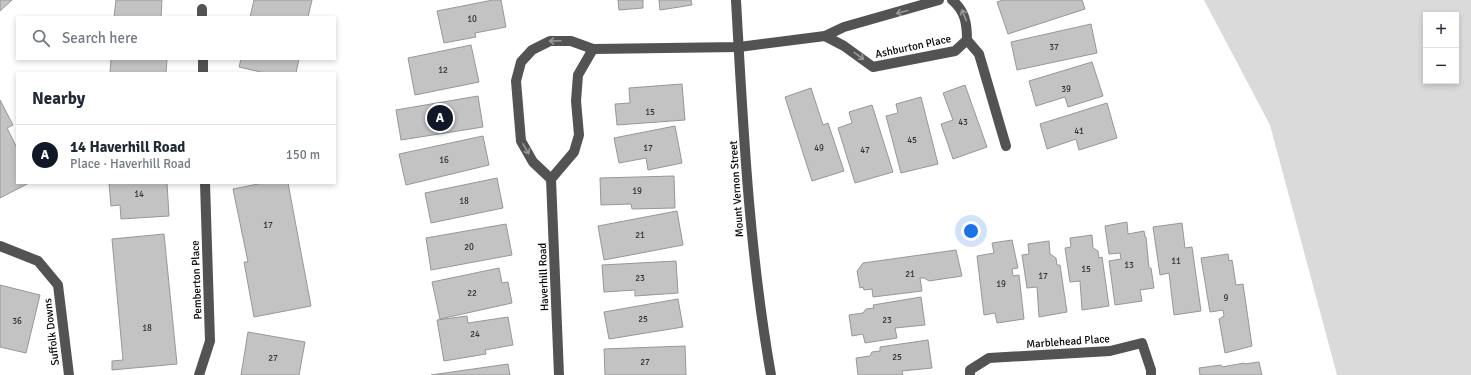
<!DOCTYPE html>
<html lang="en">
<head>
<meta charset="utf-8">
<style>
	body { margin:0; font-family:Signika,sans-serif; background:#f2f2f3; color:#1f2937 }
	.controls { position:absolute; right:12px; top:12px; display:grid; overflow:hidden; border-radius:0px; box-shadow:0 2px 6px #0003 }
	.controls button { width:36px; height:36px; display:grid; place-items:center; padding:0; border:0; border-bottom:1px solid #e0e1e3; background:#fff; color:#1f2937; font:20px sans-serif }
	.you { position:absolute; left:971px; top:231px; width:14px; height:14px; margin:-10px; border:3px solid #fff; border-radius:50%; background:#1a73e8; box-shadow:0 0 0 6px #1a73e833 }
	.badge { display:grid; place-items:center; width:26px; height:26px; border-radius:50%; background:#111827; color:#fff; font-size:13px; font-weight:700 }
	.pin { position:absolute; translate:-50% -50%; border:2px solid #fff; box-shadow:0 1px 4px #0006 }
	.list { margin:0; padding:0; list-style:none }
	h2 { display:flex; justify-content:space-between; align-items:center; height:52px; margin:0; padding:0 16px; font-size:17px }
	h2 small { font-size:13px; font-weight:400; color:#747a83 }
	.list li { display:grid; grid-template-columns:26px 1fr auto; gap:12px; align-items:center; box-sizing:border-box; height:60px; padding:0 16px; border-top:1px solid #e0e1e3 }
	.list b { display:block; font-size:15px; white-space:nowrap }
	.list p { margin:0; font-size:13px; white-space:nowrap; color:#747a83 }
	.list em { font-size:13px; font-style:normal; color:#747a83 }
	.icon { flex:none; width:22px; height:22px; fill:none; stroke:currentColor; stroke-width:2; stroke-linecap:round; stroke-linejoin:round }
	.map { position:relative; flex:none; width:1471px; height:375px; overflow:hidden }
	.search { position:absolute; background:#fff; box-shadow:0 2px 6px #0003; left:16px; top:16px; width:320px; height:44px; display:flex; align-items:center; gap:10px; box-sizing:border-box; padding:0 14px; border-radius:0px; color:#747a83; font-size:15px }
	.panel { position:absolute; background:#fff; box-shadow:0 2px 6px #0003; left:16px; top:72px; width:320px; height:112px; border-radius:0px }
	.map>svg:first-child { display:block }
</style>
</head>
<body>
<div class="map">
<svg width="1471" height="375" viewBox="0 0 1471 375">
	<rect width="100%" height="100%" fill="#fff"/>
	<path fill="#dadada" fill-rule="evenodd" d="M1204,0H1471V375H1337L1270,125ZM1426,15H1456V81H1426Z"/>
	<g fill="#c3c3c3" stroke="#979797">
		<polygon points="0,0 12,0 0,11"/>
		<polygon points="116,0 162,0 161,17 114,17"/>
		<polygon points="254,0 312,0 308,17 250,17"/>
		<polygon points="493,0 501,0 506,27 475,33 476,37 444,43 437,11"/>
		<polygon points="618,0 643,0 643,8 619,10"/>
		<polygon points="659,0 691,0 692,5 660,10"/>
		<polygon points="1003,0 1082,0 1085,9 1008,34 997,2"/>
		<polygon points="1091,24 1097,53 1017,70 1011,42"/>
		<polygon points="471,45 479,82 415,95 408,58"/>
		<polygon points="111,59 167,59 166,73 110,73"/>
		<polygon points="241,59 299,59 296,73 265,73 239,67"/>
		<polygon points="1092,62 1103,96 1068,107 1065,97 1036,106 1029,81"/>
		<polygon points="682,84 685,120 617,125 615,104 630,103 629,88"/>
		<polygon points="965,85 987,147 953,159 941,124 953,120 943,93"/>
		<polygon points="811,88 823,125 828,123 844,171 812,181 785,97"/>
		<polygon points="478,96 483,127 401,140 396,110"/>
		<polygon points="921,97 938,164 901,173 886,116 898,113 896,104"/>
		<polygon points="0,100 13,125 7,128 17,148 17,183 29,183 0,198"/>
		<polygon points="1107,103 1117,138 1079,150 1076,139 1047,149 1040,124"/>
		<polygon points="872,105 893,172 855,183 838,128 852,123 849,112"/>
		<polygon points="675,126 682,163 648,170 646,158 619,163 614,138"/>
		<polygon points="483,136 489,165 406,185 399,154"/>
		<polygon points="674,176 675,208 632,209 631,204 601,205 600,178"/>
		<polygon points="497,178 503,208 431,223 425,193"/>
		<polygon points="109,183 167,183 169,216 121,219 120,205 111,206"/>
		<polygon points="263,183 288,183 311,306 254,317 244,262 248,262 233,189"/>
		<polygon points="677,211 683,245 604,260 598,226"/>
		<polygon points="1127,222 1128,234 1144,231 1145,237 1146,237 1149,268 1151,268 1154,288 1140,290 1142,301 1115,305 1109,261 1121,259 1120,253 1109,254 1105,226"/>
		<polygon points="1182,223 1185,248 1192,247 1201,311 1174,315 1169,273 1160,275 1153,227"/>
		<polygon points="506,224 512,255 431,270 426,238"/>
		<polygon points="164,234 177,364 112,370 112,361 123,360 112,239"/>
		<polygon points="1092,235 1093,248 1098,251 1099,258 1102,257 1109,306 1082,310 1080,281 1070,282 1065,248 1071,247 1070,238"/>
		<polygon points="1012,240 1018,268 1012,269 1013,276 1019,275 1024,319 997,323 995,313 984,315 977,256 994,253 992,243"/>
		<polygon points="1049,241 1050,254 1056,258 1057,265 1060,265 1067,312 1039,317 1037,287 1027,288 1022,255 1029,254 1028,244"/>
		<polygon points="956,250 962,276 929,281 924,278 920,278 922,291 873,297 872,289 864,290 863,287 860,288 857,271 863,263"/>
		<polygon points="1228,254 1229,261 1232,260 1236,285 1243,284 1252,346 1225,353 1219,319 1224,316 1223,310 1210,312 1201,258"/>
		<polygon points="676,261 678,293 635,296 635,290 604,292 602,265"/>
		<polygon points="499,268 502,283 508,282 512,303 440,319 432,282"/>
		<polygon points="0,285 40,295 26,353 0,347"/>
		<polygon points="921,297 925,325 895,328 897,338 865,343 863,334 852,336 849,315 863,313 866,309 874,308 873,305"/>
		<polygon points="678,299 683,327 609,339 604,312"/>
		<polygon points="467,316 468,323 508,317 513,345 485,350 486,354 444,361 437,320"/>
		<polygon points="248,332 305,342 299,375 241,375"/>
		<polygon points="928,340 932,368 902,371 903,375 858,375 856,358 870,356 872,352 880,351 880,347"/>
		<polygon points="685,346 686,375 605,375 604,349"/>
		<polygon points="1259,362 1262,375 1200,375 1199,368 1221,365 1222,367 1244,363 1244,364"/>
		<polygon points="508,364 510,375 431,375"/>
	</g>
	<g fill="none" stroke-linecap="round" stroke-linejoin="round">
		<g stroke="#535353" stroke-width="10">
			<path d="M736,0C743,126 749,251 771,375"/>
			<polyline points="202,9 202,17"/>
			<path d="M825,36L844,46L873,67L955,51L967,40C967,23 965,11 952,0"/>
			<polyline points="967,40 979,54 1006,146"/>
			<polyline points="203,59 203,73"/>
			<polyline points="551,179 533,162 521,141 516,81 521,62 532,50 550,41 571,41 593,49"/>
			<polyline points="0,246 38,261 58,285 69,375"/>
			<polyline points="199,375 210,341 205,183"/>
			<polyline points="559,375 551,179 574,152 579,135 576,101 578,75 593,49 739,47 825,36 844,27 939,0"/>
			<polyline points="970,375 970,370 989,358 1110,351 1142,343 1151,370 1151,375"/>
		</g>
	</g>
	<defs><path id="oneway-shaft" d="M-6 0H5M1.5-3L5.5 0L1.5 3" fill="none" stroke-width="1.6" stroke-linecap="round" stroke-linejoin="round"/></defs>
	<g stroke="#989898">
		<use href="#oneway-shaft" transform="translate(902 12) rotate(165)"/>
		<use href="#oneway-shaft" transform="translate(964 15) rotate(-112)"/>
		<use href="#oneway-shaft" transform="translate(555 41) rotate(178)"/>
		<use href="#oneway-shaft" transform="translate(859 56) rotate(37)"/>
		<use href="#oneway-shaft" transform="translate(526 149) rotate(60)"/>
	</g>
	<g text-anchor="middle" stroke-width="3" stroke-linejoin="round" paint-order="stroke">
		<g font-size="9" fill="#313131">
			<text x="472" y="22">10</text>
			<text x="1054" y="50">37</text>
			<text x="443" y="73">12</text>
			<text x="1066" y="92">39</text>
			<text x="650" y="115">15</text>
			<text x="963" y="125">43</text>
			<text x="1079" y="134">41</text>
			<text x="912" y="143">45</text>
			<text x="648" y="151">17</text>
			<text x="819" y="151">49</text>
			<text x="865" y="153">47</text>
			<text x="444" y="163">16</text>
			<text x="637" y="194">19</text>
			<text x="139" y="197">14</text>
			<text x="464" y="204">18</text>
			<text x="268" y="228">17</text>
			<text x="640" y="238">21</text>
			<text x="469" y="250">20</text>
			<text x="1176" y="264">11</text>
			<text x="1129" y="268">13</text>
			<text x="1086" y="272">15</text>
			<text x="910" y="277">21</text>
			<text x="1043" y="279">17</text>
			<text x="640" y="281">23</text>
			<text x="1001" y="287">19</text>
			<text x="472" y="296">22</text>
			<text x="1226" y="301">9</text>
			<text x="643" y="322">25</text>
			<text x="887" y="323">23</text>
			<text x="17" y="324">36</text>
			<text x="147" y="331">18</text>
			<text x="475" y="337">24</text>
			<text x="897" y="360">25</text>
			<text x="273" y="361">27</text>
			<text x="645" y="365">27</text>
		</g>
		<g font-size="11" fill="#000" stroke="#fff">
			<text transform="translate(913 46) rotate(-12)" y="4">Ashburton Place</text>
			<text transform="translate(736 189) rotate(-94)" y="4">Mount Vernon Street</text>
			<text transform="translate(543 277) rotate(-92)" y="4">Haverhill Road</text>
			<text transform="translate(196 280) rotate(-92)" y="4">Pemberton Place</text>
			<text transform="translate(51 332) rotate(-97)" y="4">Suffolk Downs</text>
			<text transform="translate(1068 341) rotate(-4)" y="4">Marblehead Place</text>
		</g>
	</g>
</svg>
<div class="controls">
<button>+</button>
<button>−</button>
</div>
<div class="you"></div>
<div class="pin badge" style="left:440px;top:118px">A</div>
<div class="search"><svg class="icon" aria-label="search" viewBox="0 0 24 24"><circle cx="10" cy="10" r="6"/><path d="M15 15l6 6"/></svg>Search here</div>
<section class="panel">
<h2>Nearby<small></small></h2>
<ul class="list">
<li><span class="badge">A</span><div><b>14 Haverhill Road</b><p>Place · Haverhill Road</p></div><em>150 m</em></li>
</ul>
</section>
</div>
</body>
</html>
